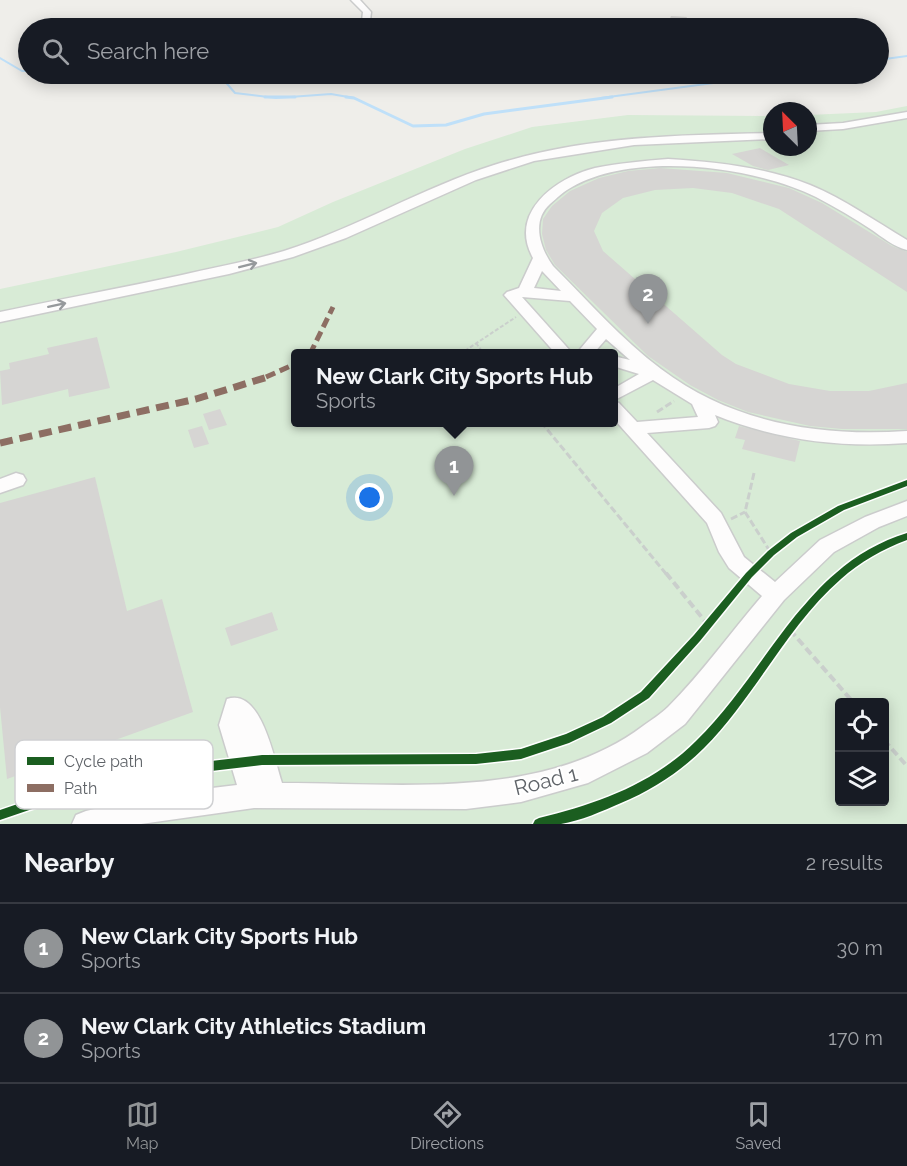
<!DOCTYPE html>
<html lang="en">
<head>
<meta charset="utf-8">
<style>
	body { margin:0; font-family:Raleway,sans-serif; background:#242831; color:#f1f3f6 }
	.controls { position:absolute; right:18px; bottom:18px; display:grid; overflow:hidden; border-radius:6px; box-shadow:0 3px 15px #0003 }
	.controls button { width:54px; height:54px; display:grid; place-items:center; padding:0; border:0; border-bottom:2px solid #363941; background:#171b24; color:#f1f3f6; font:30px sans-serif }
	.compass { position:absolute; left:763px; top:102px; width:54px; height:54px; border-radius:50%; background:#171b24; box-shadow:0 3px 15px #0003; rotate:336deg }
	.you { position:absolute; left:370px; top:498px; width:21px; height:21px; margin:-15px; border:4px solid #fff; border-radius:50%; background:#1a73e8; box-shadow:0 0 0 9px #1a73e833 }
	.badge { display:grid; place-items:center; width:39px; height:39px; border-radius:50%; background:#919496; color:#fff; font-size:20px; font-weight:700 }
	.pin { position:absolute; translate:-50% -50px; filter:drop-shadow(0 2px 3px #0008) }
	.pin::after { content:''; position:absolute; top:32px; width:21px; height:18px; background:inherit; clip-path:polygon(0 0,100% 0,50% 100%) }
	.popup { position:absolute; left:291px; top:349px; width:327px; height:78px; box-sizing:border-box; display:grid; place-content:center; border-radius:6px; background:#171b24; filter:drop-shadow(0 2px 4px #0005); font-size:20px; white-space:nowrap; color:#9ea1a6 }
	.popup b { font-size:22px; color:#f1f3f6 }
	.popup::after { content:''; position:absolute; left:50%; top:100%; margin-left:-12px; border:12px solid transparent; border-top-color:#171b24 }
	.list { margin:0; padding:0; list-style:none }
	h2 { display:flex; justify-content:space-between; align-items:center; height:78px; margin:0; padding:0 24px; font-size:26px }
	h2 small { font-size:20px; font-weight:400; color:#9ea1a6 }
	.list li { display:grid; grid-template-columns:39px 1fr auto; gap:18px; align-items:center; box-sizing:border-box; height:90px; padding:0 24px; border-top:2px solid #363941 }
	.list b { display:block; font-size:22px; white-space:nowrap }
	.list p { margin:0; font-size:20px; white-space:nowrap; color:#9ea1a6 }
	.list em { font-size:20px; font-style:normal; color:#9ea1a6 }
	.icon { flex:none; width:33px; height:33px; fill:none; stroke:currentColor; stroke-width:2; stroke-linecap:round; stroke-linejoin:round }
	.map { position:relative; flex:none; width:907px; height:824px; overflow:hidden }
	.search { position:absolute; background:#171b24; box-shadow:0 3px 15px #0003; left:18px; right:18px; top:18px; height:66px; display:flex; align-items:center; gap:15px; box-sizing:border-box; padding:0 21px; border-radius:33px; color:#9ea1a6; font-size:22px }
	.sheet { height:258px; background:#171b24 }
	nav { display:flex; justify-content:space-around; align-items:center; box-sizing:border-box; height:84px; border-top:2px solid #363941; background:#171b24; font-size:16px; color:#9ea1a6 }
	nav a { display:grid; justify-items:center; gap:3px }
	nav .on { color:#919496 }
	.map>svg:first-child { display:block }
</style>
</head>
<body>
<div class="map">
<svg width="907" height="824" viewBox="0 0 907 824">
	<rect width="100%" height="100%" fill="#efeeea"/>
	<path fill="#d8ebd6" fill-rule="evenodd" d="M907,106V824H0V289L176,252L278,227L333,202L465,149L532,127L628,115L772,116V147H808V115L876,112ZM295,354H613V422H295ZM840,702H884V802H840Z"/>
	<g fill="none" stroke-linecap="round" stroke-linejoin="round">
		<g stroke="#bfe0f9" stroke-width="2">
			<polyline points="0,58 22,71 28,71"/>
			<polyline points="878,60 907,56"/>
			<polyline points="82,74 128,77 200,74 222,78 235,93 276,98 331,94 354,98"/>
			<polyline points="601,98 780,74"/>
		</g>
		<g stroke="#bfe0f9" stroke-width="3">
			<polyline points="265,97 295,97"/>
			<polyline points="346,97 354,98 413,126 446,125 484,114 612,97"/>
		</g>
	</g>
	<g fill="#d6d5d3">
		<polygon points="671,16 687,17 682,28 666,28"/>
		<polygon points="760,148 789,165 768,170 753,166 732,154"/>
		<polygon points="660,168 727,173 789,188 822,203 892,246 907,252 907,292 779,209 732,193 693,188 655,190 623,198 602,213 594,231 603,251 722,355 736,364 789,384 830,391 869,391 907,383 907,429 842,429 810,426 748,412 718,400 690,385 648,356 555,265 546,250 542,234 543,219 552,206 570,191 599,178 628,171"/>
		<polygon points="97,337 110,388 69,397 68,389 2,405 0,371 10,369 9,363 49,354 47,348"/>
		<polygon points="220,409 227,425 209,430 203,414"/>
		<polygon points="202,426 209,444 194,448 188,430"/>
		<polygon points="739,426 800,441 795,462 742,449 745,440 735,438"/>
		<polygon points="95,477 127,611 162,599 193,712 7,779 0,707 0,503"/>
		<polygon points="272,612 278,630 231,646 225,628"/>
	</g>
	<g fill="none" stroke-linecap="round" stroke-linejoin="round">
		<defs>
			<g id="minor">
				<polygon points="351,0 360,0 371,12 370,21 365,28 356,28 362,21 363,12"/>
				<polygon points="907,112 907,118 843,129 808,131 808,125 843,123"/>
				<path d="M772,133V139L634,145L534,161L476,180L346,238L293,257L229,274L0,322V312C61,299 122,288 182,275C216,267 251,261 284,251C356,228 422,188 494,165C584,136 678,135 772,133Z"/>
				<path d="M668,159C716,162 765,167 810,185C844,199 875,221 907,240V250C894,247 882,237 872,230C854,218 835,207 816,197C753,166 635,151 572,187C564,191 557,198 550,204C531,221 540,248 553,266C589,302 621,339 661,369C732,423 820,437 907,431V443C840,448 777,440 715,415L718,422L715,426L709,428L647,433L721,513L744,557L775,582L820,540L865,517L907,501V516L879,527L834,552L784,600L685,724L647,753L588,783L521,802L466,809L254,808L141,824H72L76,815L86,811L154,795L237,785L219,725L227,699C261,687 274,759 282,783C400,783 543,801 643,726C651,720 661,714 668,707C702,673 731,632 762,596L729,568L719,552L707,523L613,418V389L639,374L613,366V356L630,360L606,339L593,354H576L597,329L570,301L522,297L573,354H556L504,295L507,292L519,288L533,258C508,213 555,178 595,168C620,163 643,161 668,159ZM542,271L543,272L561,291L534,288ZM653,380L692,404L698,417L637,422L619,403L613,401Z"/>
				<polygon points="16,473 23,475 26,480 23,485 0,493 0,479"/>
			</g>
		</defs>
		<use href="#minor" stroke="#cbcccc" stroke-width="3"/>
		<g stroke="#cacfcc" stroke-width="2" stroke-dasharray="4 2" stroke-linecap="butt">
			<polyline points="476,343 484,354"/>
			<polyline points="460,354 516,317"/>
		</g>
		<g stroke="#cacfcc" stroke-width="3" stroke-dasharray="7 3" stroke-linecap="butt">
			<polyline points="657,412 674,401"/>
			<polyline points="541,422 667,575"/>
			<polyline points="754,473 745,512 771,553"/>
			<polyline points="731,519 745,512"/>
		</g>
		<g stroke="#cacfcc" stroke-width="4" stroke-dasharray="8 4" stroke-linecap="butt">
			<polyline points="666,573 708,625"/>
			<polyline points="790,630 853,702"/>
			<polyline points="884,740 907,766"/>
		</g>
		<use href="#minor" fill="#fdfcfc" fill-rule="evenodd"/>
		<g stroke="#8d6e63" stroke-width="5" stroke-dasharray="10 5" stroke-linecap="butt">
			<polyline points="310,354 333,307"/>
			<polyline points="266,377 295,364"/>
		</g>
		<polyline stroke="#8d6e63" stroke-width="7" stroke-dasharray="13 7" stroke-linecap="butt" points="0,443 196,399 271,376"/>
		<defs>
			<g id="cycleway">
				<polygon points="907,480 907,486 844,510 797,537 774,555 752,577 700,641 649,698 611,723 569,743 521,759 476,764 262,765 143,779 79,793 0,820 0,810 79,783 143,769 262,755 476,754 521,749 566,734 603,717 641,692 694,635 746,573 768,551 791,533 838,506"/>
				<path d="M907,533V540C883,549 860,562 841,579C787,626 755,697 704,748C680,772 652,790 621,803C603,811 580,821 561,824C552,824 542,824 533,824L535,820L539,818C597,804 653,784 696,741C734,704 762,657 795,616C808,601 821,585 836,573C856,555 881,541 907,533Z"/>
			</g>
		</defs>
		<use href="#cycleway" stroke="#fff" stroke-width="3"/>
		<use href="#cycleway" fill="#1b5e20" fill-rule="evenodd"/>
	</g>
	<defs><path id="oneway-shaft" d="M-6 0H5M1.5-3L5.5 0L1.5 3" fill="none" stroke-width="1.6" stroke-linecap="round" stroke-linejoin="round" transform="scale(1.5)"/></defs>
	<g stroke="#96999c">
		<use href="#oneway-shaft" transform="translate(248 265) rotate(-14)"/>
		<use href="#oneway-shaft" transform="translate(57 305) rotate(-12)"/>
	</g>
	<g text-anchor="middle" stroke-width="4.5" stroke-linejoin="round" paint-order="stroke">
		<g font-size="21" fill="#5f6368" stroke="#fff">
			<text transform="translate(546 781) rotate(-14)" y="7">Road 1</text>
		</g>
	</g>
	<rect x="15" y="740" width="198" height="69" rx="9" fill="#fff" stroke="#cfd0d2" stroke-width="1.5"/>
	<rect x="27" y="757" width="27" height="8" fill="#1b5e20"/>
	<rect x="27" y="784" width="27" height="8" fill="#8d6e63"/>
	<g font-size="16" fill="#5f6368">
		<text x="64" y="767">Cycle path</text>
		<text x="64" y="794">Path</text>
	</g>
</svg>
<div class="controls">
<button><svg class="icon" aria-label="locate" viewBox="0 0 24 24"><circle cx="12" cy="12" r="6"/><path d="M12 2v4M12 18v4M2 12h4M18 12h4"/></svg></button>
<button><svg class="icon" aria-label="layers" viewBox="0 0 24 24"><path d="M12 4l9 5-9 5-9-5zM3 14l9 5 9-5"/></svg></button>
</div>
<svg class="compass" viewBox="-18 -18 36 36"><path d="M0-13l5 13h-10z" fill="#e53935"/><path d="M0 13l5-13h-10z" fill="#9ea1a6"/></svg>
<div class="you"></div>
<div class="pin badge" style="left:454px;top:496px">1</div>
<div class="popup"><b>New Clark City Sports Hub</b>Sports</div>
<div class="pin badge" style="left:648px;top:324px">2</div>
<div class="search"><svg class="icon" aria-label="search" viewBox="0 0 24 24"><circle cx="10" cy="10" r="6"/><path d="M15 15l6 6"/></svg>Search here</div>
</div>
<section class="sheet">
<h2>Nearby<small>2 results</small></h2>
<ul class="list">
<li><span class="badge">1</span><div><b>New Clark City Sports Hub</b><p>Sports</p></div><em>30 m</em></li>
<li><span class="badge">2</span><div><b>New Clark City Athletics Stadium</b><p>Sports</p></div><em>170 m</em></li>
</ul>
</section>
<nav>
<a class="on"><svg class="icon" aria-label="map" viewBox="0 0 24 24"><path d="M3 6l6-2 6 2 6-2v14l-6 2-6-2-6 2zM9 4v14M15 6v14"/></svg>Map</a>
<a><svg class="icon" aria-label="directions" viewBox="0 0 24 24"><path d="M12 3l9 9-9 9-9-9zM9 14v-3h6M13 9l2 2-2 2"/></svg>Directions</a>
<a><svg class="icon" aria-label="saved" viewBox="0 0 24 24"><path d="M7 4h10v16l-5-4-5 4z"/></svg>Saved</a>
</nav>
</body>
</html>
